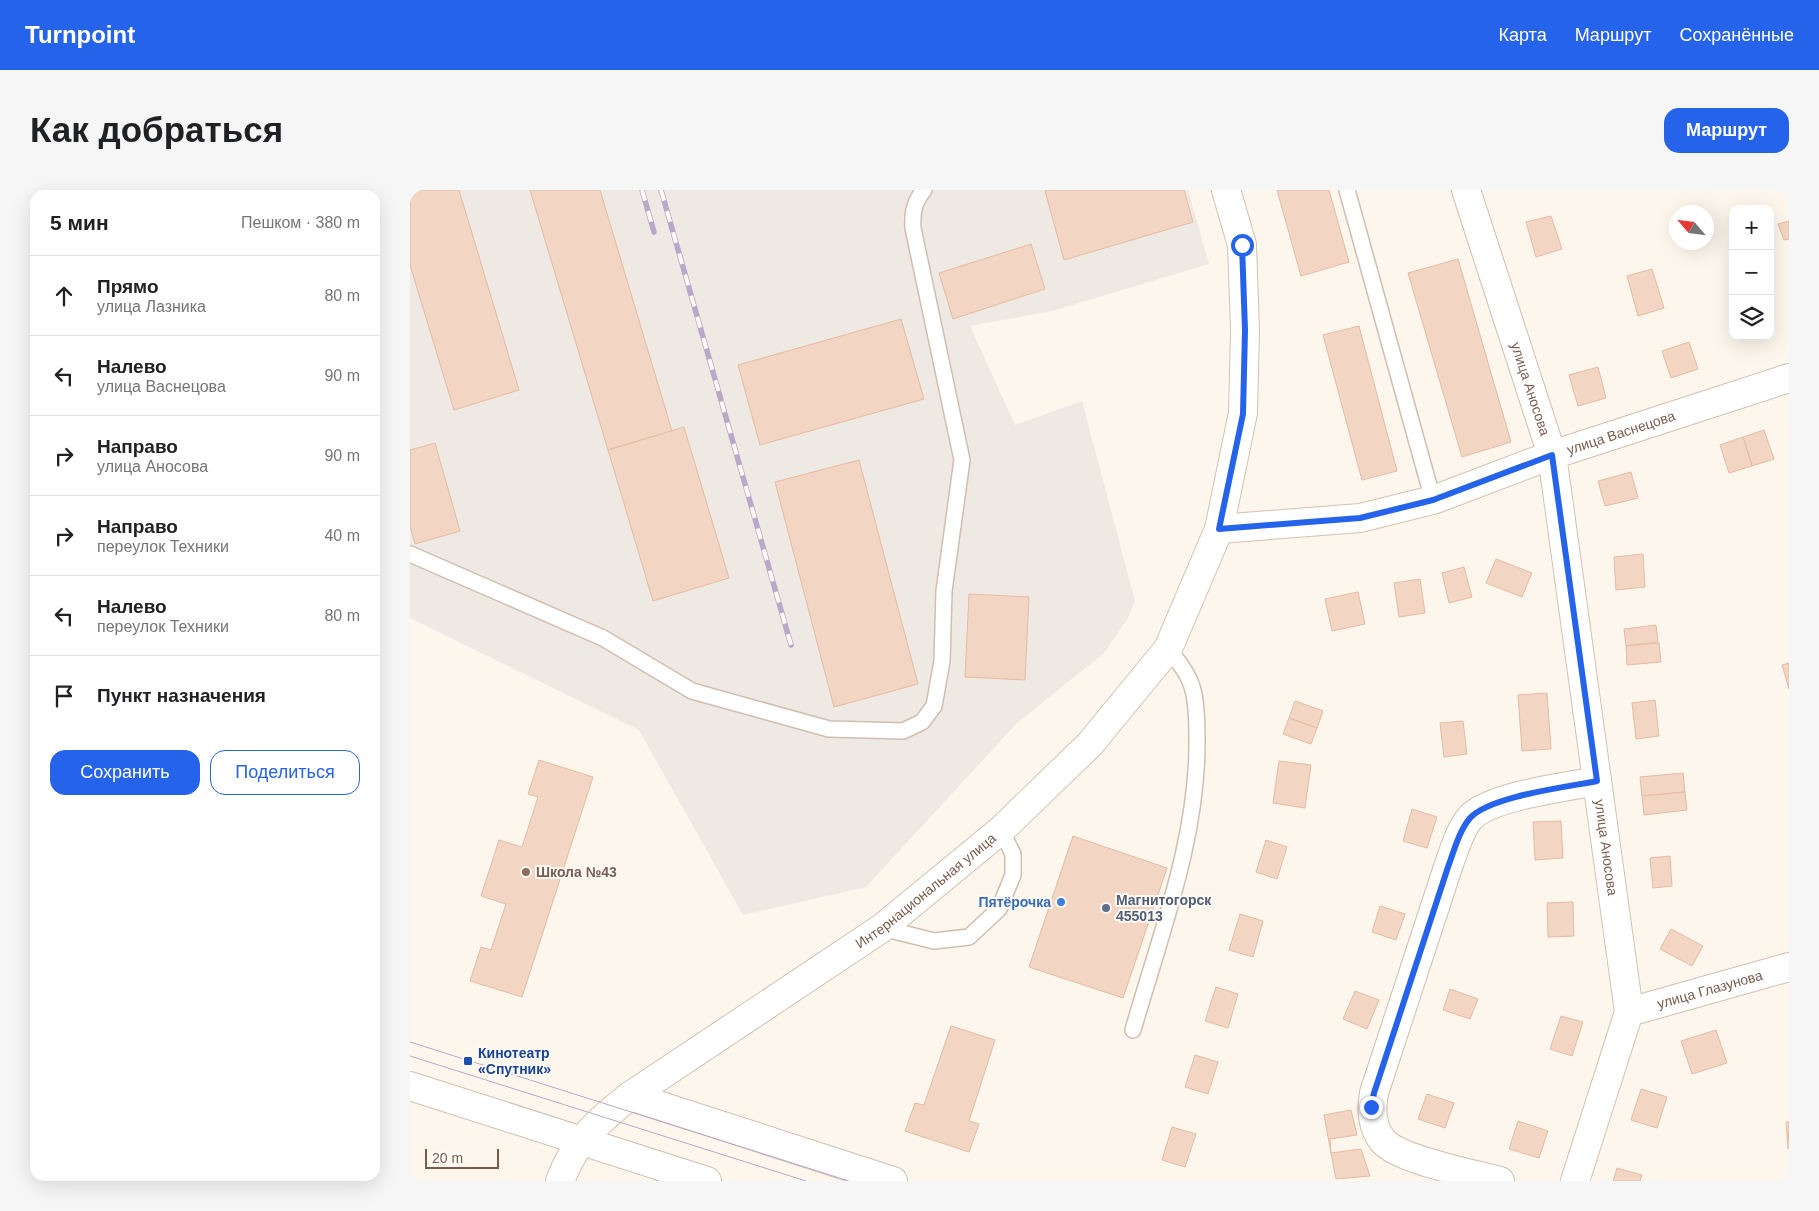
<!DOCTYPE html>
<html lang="ru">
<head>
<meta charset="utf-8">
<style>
	body { margin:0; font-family:Arial,sans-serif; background:#f6f6f6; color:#202124 }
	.controls { position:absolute; right:15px; top:15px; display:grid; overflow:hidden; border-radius:10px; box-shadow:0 5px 20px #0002 }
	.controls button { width:45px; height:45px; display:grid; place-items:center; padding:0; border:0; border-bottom:1px solid #e0e0e0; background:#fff; color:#202124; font:25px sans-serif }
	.compass { position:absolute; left:1259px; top:15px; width:45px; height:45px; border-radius:50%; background:#fff; box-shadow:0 5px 20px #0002; rotate:298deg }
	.scale { position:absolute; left:15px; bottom:12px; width:74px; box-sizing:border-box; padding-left:5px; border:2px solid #7a5c4d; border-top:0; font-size:14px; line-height:18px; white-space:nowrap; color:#7a5c4d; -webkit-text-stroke:4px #fffaf3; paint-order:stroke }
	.stop { position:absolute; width:15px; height:15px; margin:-11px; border:4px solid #2563eb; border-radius:50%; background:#fff }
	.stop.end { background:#2563eb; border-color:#fff; box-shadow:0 1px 5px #0008 }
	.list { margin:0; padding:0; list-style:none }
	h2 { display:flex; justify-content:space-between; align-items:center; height:65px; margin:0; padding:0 20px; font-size:21px }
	h2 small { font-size:16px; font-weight:400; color:#757577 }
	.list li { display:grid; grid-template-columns:32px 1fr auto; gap:15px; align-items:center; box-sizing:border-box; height:80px; padding:0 20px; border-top:1px solid #e0e0e0 }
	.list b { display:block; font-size:19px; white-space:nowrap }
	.list p { margin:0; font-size:16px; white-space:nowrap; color:#757577 }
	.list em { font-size:16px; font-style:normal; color:#757577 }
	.actions { display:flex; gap:10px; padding:15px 20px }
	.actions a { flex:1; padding:11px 0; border:1px solid #2563eb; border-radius:15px; text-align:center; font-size:18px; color:#2563eb }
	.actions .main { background:#2563eb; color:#fff }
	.icon { flex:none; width:28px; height:28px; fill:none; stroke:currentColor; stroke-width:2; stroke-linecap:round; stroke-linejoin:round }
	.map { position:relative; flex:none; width:1379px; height:991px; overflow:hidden; border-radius:15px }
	header { display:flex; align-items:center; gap:30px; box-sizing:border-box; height:70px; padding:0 25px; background:#2563eb; color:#fff }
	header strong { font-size:24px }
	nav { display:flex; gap:28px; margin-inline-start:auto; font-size:18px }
	.intro { display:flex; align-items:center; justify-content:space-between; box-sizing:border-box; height:120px; padding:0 30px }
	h1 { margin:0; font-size:35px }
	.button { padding:12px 22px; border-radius:15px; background:#2563eb; color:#fff; font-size:18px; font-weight:700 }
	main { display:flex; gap:30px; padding:0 30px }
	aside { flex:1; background:#fff; border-radius:15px; box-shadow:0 5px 20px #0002 }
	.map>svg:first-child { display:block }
</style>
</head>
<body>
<header>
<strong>Turnpoint</strong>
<nav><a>Карта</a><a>Маршрут</a><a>Сохранённые</a></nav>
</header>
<div class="intro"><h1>Как добраться</h1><a class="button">Маршрут</a></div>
<main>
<aside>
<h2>5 мин<small>Пешком · 380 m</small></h2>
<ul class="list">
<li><svg class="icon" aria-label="ahead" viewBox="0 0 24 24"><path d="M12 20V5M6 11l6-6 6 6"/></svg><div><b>Прямо</b><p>улица Лазника</p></div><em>80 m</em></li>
<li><svg class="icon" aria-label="left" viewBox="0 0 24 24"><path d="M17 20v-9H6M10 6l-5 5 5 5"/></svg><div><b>Налево</b><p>улица Васнецова</p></div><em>90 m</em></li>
<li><svg class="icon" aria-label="right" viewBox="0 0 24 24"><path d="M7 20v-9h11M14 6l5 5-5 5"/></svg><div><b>Направо</b><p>улица Аносова</p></div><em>90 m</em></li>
<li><svg class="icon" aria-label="right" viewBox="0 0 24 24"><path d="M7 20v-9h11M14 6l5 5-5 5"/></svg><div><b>Направо</b><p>переулок Техники</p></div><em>40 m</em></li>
<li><svg class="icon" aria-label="left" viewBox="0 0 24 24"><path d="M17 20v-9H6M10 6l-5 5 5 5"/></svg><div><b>Налево</b><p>переулок Техники</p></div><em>80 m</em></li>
<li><svg class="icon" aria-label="arrive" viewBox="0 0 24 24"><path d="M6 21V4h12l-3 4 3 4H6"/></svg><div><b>Пункт назначения</b></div></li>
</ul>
<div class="actions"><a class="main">Сохранить</a><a>Поделиться</a></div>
</aside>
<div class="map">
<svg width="1379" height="991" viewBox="0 0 1379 991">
	<rect width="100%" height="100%" fill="#fdf6ec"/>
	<polygon fill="#efe9e4" points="0,0 778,0 799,74 642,121 560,136 605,235 672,211 725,411 718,428 694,463 607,533 456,697 333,725 229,540 0,428"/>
	<g fill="#f3d5c3" stroke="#e6bba3">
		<polygon points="0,0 49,0 109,200 44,220 0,75"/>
		<polygon points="120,0 190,0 262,241 198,260"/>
		<polygon points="639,0 774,0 783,32 654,70 635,1"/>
		<polygon points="867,0 919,0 939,72 891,86"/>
		<polygon points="1141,26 1152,59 1126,67 1116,32"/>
		<polygon points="1379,31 1379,49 1374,50 1368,34"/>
		<polygon points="621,54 635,99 543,129 529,83"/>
		<polygon points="1048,69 1101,252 1052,267 998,83"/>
		<polygon points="1242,79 1254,118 1228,126 1217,86"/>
		<polygon points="491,129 514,209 350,255 328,175"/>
		<polygon points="949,136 987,281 952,290 913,145"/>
		<polygon points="1279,152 1288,179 1261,188 1252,161"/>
		<polygon points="1188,177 1196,208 1168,216 1159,185"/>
		<polygon points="274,237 319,388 243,411 198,260"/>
		<polygon points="1354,240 1364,269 1342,276 1333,247"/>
		<polygon points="1333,247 1342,276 1319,283 1310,255"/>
		<polygon points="25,253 50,341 5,354 0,336 0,260"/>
		<polygon points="449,270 508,494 424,517 365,292"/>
		<polygon points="1221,282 1228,308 1195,316 1188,291"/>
		<polygon points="1233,364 1235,397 1206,400 1204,367"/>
		<polygon points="1086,369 1122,383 1112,407 1076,393"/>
		<polygon points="1054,377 1062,407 1039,413 1032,383"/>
		<polygon points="1010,389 1015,423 989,427 984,393"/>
		<polygon points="948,402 955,434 922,441 915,409"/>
		<polygon points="559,404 619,407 615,490 555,487"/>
		<polygon points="1246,435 1248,452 1216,456 1214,439"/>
		<polygon points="1249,453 1251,472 1217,475 1216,456"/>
		<polygon points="1379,473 1379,499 1372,475"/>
		<polygon points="1137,503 1141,559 1112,561 1108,505"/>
		<polygon points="1245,510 1249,546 1226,549 1222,513"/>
		<polygon points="885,511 913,521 907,538 879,528"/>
		<polygon points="879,528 907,538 901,554 873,544"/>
		<polygon points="1053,531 1057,564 1034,567 1030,533"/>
		<polygon points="129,570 183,587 112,807 60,791 71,757 81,760 96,714 71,706 89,650 112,657 128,607 118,604"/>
		<polygon points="869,571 901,575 895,618 863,613"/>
		<polygon points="1273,583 1275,602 1232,606 1230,587"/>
		<polygon points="1275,602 1277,620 1234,625 1232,606"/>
		<polygon points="1002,619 1027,627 1017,658 993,651"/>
		<polygon points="1151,631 1153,668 1125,670 1123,632"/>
		<polygon points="663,646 757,678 713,808 619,777"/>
		<polygon points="856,650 877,657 867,689 846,682"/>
		<polygon points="1260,666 1262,696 1243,698 1240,668"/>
		<polygon points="1163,712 1164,746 1138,747 1137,713"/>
		<polygon points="970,716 995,724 986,750 962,742"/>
		<polygon points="830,724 853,731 843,767 819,760"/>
		<polygon points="1261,739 1293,756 1282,776 1250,759"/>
		<polygon points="806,797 828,804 818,838 795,831"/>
		<polygon points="1040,799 1068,809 1060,829 1033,820"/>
		<polygon points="945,801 969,810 957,839 933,829"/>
		<polygon points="1151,826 1173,832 1162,866 1140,859"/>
		<polygon points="541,836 585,850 559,931 569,934 559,962 495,941 505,913 514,915"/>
		<polygon points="1306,840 1317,873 1282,884 1271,851"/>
		<polygon points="785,865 808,872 798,904 775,897"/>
		<polygon points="1231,899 1257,907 1247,938 1221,930"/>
		<polygon points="1017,904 1044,913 1035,938 1008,929"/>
		<polygon points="941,920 947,945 920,949 921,963 914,925"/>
		<polygon points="1108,931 1138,941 1129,968 1099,959"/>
		<polygon points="1376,932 1379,932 1378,959"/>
		<polygon points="762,937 786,944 775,977 752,970"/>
		<polygon points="951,959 960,986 926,989 921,963"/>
		<polygon points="1207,978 1232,985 1230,991 1203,991"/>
	</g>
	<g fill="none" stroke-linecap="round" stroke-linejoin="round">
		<defs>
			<g id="lane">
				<polyline points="937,0 1023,310"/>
				<path d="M0,364L193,448L282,501L419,539L493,541L512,532L524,516L532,471L534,401L552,270L503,38C502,23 504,12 514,0"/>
				<polyline points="472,738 524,751 559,747 589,719 603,685 603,664 591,640"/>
				<path d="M723,840C750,745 788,649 787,549C787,533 787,516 783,500C779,484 768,471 758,459"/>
			</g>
			<g id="street">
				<path id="s1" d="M1056,0L1142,265L1379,188"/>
				<path id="s2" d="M1219,822L1379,777"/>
				<polyline points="0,896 297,991"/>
				<polyline points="220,906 483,991"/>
				<path d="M1090,991C1064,984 989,970 973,951C962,938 961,919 964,903L1038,677C1044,661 1049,641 1060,628C1080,606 1156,597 1187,591"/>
			</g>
			<g id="secondary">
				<path id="s3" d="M809,339L950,328L1023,310L1142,265L1219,822L1165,991"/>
				<path id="s4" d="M150,991C165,951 187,932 220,906L472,738L591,640L680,554L758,459L809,339L833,223L835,140L832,55L816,0"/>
			</g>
		</defs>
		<use href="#lane" stroke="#d1beb0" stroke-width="18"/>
		<use href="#street" stroke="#d1beb0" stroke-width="30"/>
		<use href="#secondary" stroke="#d6c0b0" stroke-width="30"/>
		<use href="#lane" stroke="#fff" stroke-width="15"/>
		<use href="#street" stroke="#fff" stroke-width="28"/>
		<use href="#secondary" stroke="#fff" stroke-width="28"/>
		<g stroke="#b9a8c9" stroke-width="1">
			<polyline points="0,852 439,991"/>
			<polyline points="0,866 396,991"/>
		</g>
		<defs>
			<g id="rail">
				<polyline points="232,0 244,42"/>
				<polyline points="251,0 381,455"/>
			</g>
		</defs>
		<use href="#rail" stroke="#b9a8c9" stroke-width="5.5"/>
		<use href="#rail" stroke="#fffaf3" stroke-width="4" stroke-dasharray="11" stroke-linecap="butt"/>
	</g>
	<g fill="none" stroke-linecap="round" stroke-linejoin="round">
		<path stroke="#2563eb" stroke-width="6" d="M832,55L835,140L833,224L809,339L950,328L1023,310L1142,265L1187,591C1157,597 1080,606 1060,628C1049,641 1044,661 1038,677L964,903L961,917"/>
	</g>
	<circle fill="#8d6e63" stroke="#fffaf3" stroke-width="2" cx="116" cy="682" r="5"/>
	<circle fill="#3f7fe0" stroke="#fffaf3" stroke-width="2" cx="651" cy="712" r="5"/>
	<circle fill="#5c6f8a" stroke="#fffaf3" stroke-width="2" cx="696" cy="718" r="5"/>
	<rect fill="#1a4fb4" stroke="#fffaf3" stroke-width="2" x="53" y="866" width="10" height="10" rx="2.5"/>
	<g text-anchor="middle" stroke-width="4" stroke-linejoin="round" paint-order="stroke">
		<g font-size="14" fill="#7a5c4d" stroke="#fffaf3">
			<text dy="5" stroke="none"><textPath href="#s1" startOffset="209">улица Аносова</textPath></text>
			<text dy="5" stroke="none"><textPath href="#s1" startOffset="351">улица Васнецова</textPath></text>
			<text dy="5" stroke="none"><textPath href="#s3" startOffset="740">улица Аносова</textPath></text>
			<text dy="5" stroke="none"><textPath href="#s4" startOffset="472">Интернациональная улица</textPath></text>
			<text dy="5" stroke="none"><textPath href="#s2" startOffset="84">улица Глазунова</textPath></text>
		</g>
		<g font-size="14" font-weight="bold" fill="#785e54" stroke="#fffaf3" text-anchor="start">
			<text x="126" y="687">Школа №43</text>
		</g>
		<g font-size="14" font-weight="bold" fill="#4e5e75" stroke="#fffaf3" text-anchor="start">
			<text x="706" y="715">Магнитогорск<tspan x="706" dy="16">455013</tspan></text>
		</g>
		<g font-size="14" font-weight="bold" fill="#366cbe" stroke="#fffaf3" text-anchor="end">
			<text x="641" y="717">Пятёрочка</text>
		</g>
		<g font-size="14" font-weight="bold" fill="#164399" stroke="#fffaf3" text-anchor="start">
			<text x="68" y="868">Кинотеатр<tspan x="68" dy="16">«Спутник»</tspan></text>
		</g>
	</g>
</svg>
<div class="controls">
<button>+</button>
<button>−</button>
<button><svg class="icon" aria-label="layers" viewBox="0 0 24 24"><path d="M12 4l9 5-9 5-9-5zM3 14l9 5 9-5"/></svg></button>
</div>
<svg class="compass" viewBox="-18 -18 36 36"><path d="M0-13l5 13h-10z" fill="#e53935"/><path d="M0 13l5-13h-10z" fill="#757577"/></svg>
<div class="scale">20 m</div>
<div class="stop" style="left:832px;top:55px"></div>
<div class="stop end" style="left:961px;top:917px"></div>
</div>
</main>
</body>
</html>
